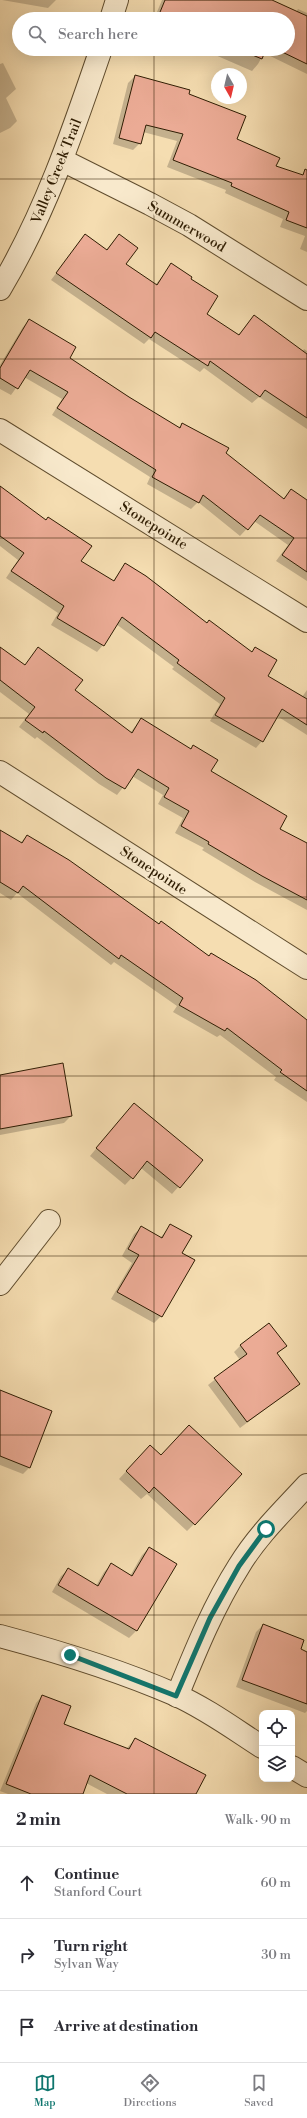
<!DOCTYPE html>
<html lang="en">
<head>
<meta charset="utf-8">
<style>
	body { margin:0; font-family:"Libre Bodoni",serif; background:#f2f2f3; color:#2b2b33 }
	.controls { position:absolute; right:12px; bottom:12px; display:grid; overflow:hidden; border-radius:8px; box-shadow:0 4px 16px #0002 }
	.controls button { width:36px; height:36px; display:grid; place-items:center; padding:0; border:0; border-bottom:1px solid #e1e1e2; background:#fff; color:#2b2b33; font:20px sans-serif }
	.compass { position:absolute; left:211px; top:68px; width:36px; height:36px; border-radius:50%; background:#fff; box-shadow:0 4px 16px #0002; rotate:172deg }
	.stop { position:absolute; width:12px; height:12px; margin:-9px; border:3px solid #0f766e; border-radius:50%; background:#fff }
	.stop.end { background:#0f766e; border-color:#fff; box-shadow:0 1px 4px #0008 }
	.list { margin:0; padding:0; list-style:none }
	h2 { display:flex; justify-content:space-between; align-items:center; height:52px; margin:0; padding:0 16px; font-size:17px }
	h2 small { font-size:13px; font-weight:400; color:#7c7c81 }
	.list li { display:grid; grid-template-columns:26px 1fr auto; gap:12px; align-items:center; box-sizing:border-box; height:72px; padding:0 16px; border-top:1px solid #e1e1e2 }
	.list b { display:block; font-size:15px; white-space:nowrap }
	.list p { margin:0; font-size:13px; white-space:nowrap; color:#7c7c81 }
	.list em { font-size:13px; font-style:normal; color:#7c7c81 }
	.icon { flex:none; width:22px; height:22px; fill:none; stroke:currentColor; stroke-width:2; stroke-linecap:round; stroke-linejoin:round }
	.map { position:relative; flex:none; width:307px; height:1794px; overflow:hidden }
	.search { position:absolute; background:#fff; box-shadow:0 4px 16px #0002; left:12px; right:12px; top:12px; height:44px; display:flex; align-items:center; gap:10px; box-sizing:border-box; padding:0 14px; border-radius:22px; color:#7c7c81; font-size:15px }
	.sheet { height:268px; background:#fff }
	nav { display:flex; justify-content:space-around; align-items:center; box-sizing:border-box; height:56px; border-top:1px solid #e1e1e2; background:#fff; font-size:11px; color:#7c7c81 }
	nav a { display:grid; justify-items:center; gap:2px }
	nav .on { color:#0f766e }
	.map>svg:first-child { display:block }
</style>
</head>
<body>
<div class="map">
<svg width="307" height="1794" viewBox="0 0 307 1794">
	<rect width="100%" height="100%" fill="#f5ddb1"/>
	<filter id="stains"><feTurbulence type="fractalNoise" baseFrequency=".005" numOctaves="4"/><feColorMatrix values="0 0 0 0 .2 0 0 0 0 .09 0 0 0 0 .02 0 0 0 .5 -.17"/></filter>
	<radialGradient id="worn" r=".72"><stop offset=".6" stop-color="#630" stop-opacity="0"/><stop offset="1" stop-color="#630" stop-opacity=".3"/></radialGradient>
	<g fill="#0003">
		<polygon points="2,0 56,0 48,8"/>
		<polygon points="162,0 269,0 296,12 298,9 307,13 307,74 264,53 258,64 252,71 206,51 207,49 288,49 288,19 154,19"/>
		<polygon points="3,63 16,89 6,98 17,121 10,128 0,133 0,64"/>
		<polygon points="135,76 188,95 236,140 275,167 307,178 307,252 300,249 305,236 280,227 283,219 225,193 226,190 167,167 177,141 143,132 140,143 133,150 113,144 128,83"/>
		<polygon points="85,235 106,250 119,235 124,264 155,285 172,265 190,280 205,315 238,335 254,317 302,352 304,349 307,351 307,429 259,397 252,403 204,368 200,372 149,339 144,344 51,280"/>
		<polygon points="30,320 68,358 178,428 183,424 225,453 283,499 291,490 307,501 307,581 276,561 288,545 254,521 240,536 198,502 191,509 147,484 150,477 52,415 62,399 24,377 11,395 0,389 0,365 23,327"/>
		<polygon points="0,493 80,562 113,581 125,565 206,624 251,653 255,649 266,677 302,697 307,690 307,735 277,716 262,741 256,748 210,721 220,704 172,669 174,667 116,624 103,645 97,652 51,625 58,613 6,578 18,560 0,546"/>
		<polygon points="0,648 24,666 39,649 74,691 130,733 141,719 190,749 193,747 210,771 278,829 307,845 307,910 255,882 202,850 204,848 175,833 183,818 158,804 163,795 132,776 117,795 99,784 37,737 35,739 19,727 29,714 0,692"/>
		<polygon points="0,831 20,843 27,836 158,925 307,1021 307,1102 274,1080 276,1077 220,1035 217,1037 173,1012 177,1006 114,962 111,965 17,893 11,900 0,893"/>
		<polygon points="0,1076 71,1116 64,1123 0,1135"/>
		<polygon points="127,1111 202,1160 172,1194 141,1168 125,1185 90,1156"/>
		<polygon points="141,1228 160,1238 169,1228 181,1254 161,1316 154,1323 111,1299 132,1263 122,1256 134,1234"/>
		<polygon points="241,1345 285,1346 277,1354 299,1384 240,1428 208,1385 240,1360 234,1352"/>
		<polygon points="0,1391 30,1467 23,1474 0,1465"/>
		<polygon points="143,1453 194,1524 187,1531 147,1494 141,1499 119,1479"/>
		<polygon points="149,1548 176,1564 136,1631 129,1638 52,1592 61,1576 68,1570 96,1586 104,1572 111,1565 130,1576 142,1555"/>
		<polygon points="263,1625 300,1650 307,1653 307,1711 305,1713 236,1687 256,1632"/>
		<polygon points="42,1696 62,1724 126,1749 135,1739 194,1794 107,1794 86,1783 82,1794 8,1794 0,1791 36,1703"/>
	</g>
	<g fill="#ebab95" stroke="#2f1d03">
		<polygon points="165,0 272,0 307,16 307,64 276,49 288,49 288,19 164,19 158,17"/>
		<polygon points="238,49 266,49 262,59"/>
		<polygon points="135,75 190,90 189,94 246,116 237,139 280,158 276,166 303,175 305,169 307,170 307,228 286,220 289,212 231,186 232,183 173,160 183,134 146,125 141,144 119,138"/>
		<polygon points="85,234 107,250 119,234 138,248 126,264 157,285 171,263 192,277 191,279 218,296 207,314 239,335 254,315 307,354 307,418 265,390 260,397 210,361 208,366 155,332 151,338 56,273"/>
		<polygon points="29,319 76,347 70,358 129,397 180,428 182,423 229,448 226,453 284,499 291,489 307,500 307,572 282,555 294,538 260,515 248,530 203,495 199,503 152,477 156,470 57,408 68,392 30,370 18,389 0,378 0,368"/>
		<polygon points="0,486 46,520 48,517 92,546 81,561 114,581 125,563 146,576 207,623 209,620 252,652 255,647 277,660 268,676 307,699 307,725 282,709 263,742 215,715 225,698 177,663 179,660 122,617 104,646 57,618 64,606 11,571 24,553 0,536"/>
		<polygon points="0,647 25,665 38,647 83,680 75,690 132,733 141,718 191,749 193,745 218,760 211,771 287,816 280,829 307,843 307,900 262,876 208,844 209,842 181,826 189,811 164,797 169,788 138,769 125,789 106,778 44,731 43,733 25,720 35,707 0,680"/>
		<polygon points="0,830 22,843 27,835 69,860 159,924 161,921 209,956 211,953 256,980 307,1020 307,1091 280,1072 282,1070 227,1028 225,1031 179,1005 183,998 121,955 119,959 23,886 18,893 0,882"/>
		<polygon points="63,1063 72,1116 0,1129 0,1075"/>
		<polygon points="134,1103 203,1160 180,1188 147,1161 133,1179 96,1148"/>
		<polygon points="170,1224 192,1236 182,1253 195,1260 162,1317 117,1292 139,1255 128,1249 141,1226 162,1238"/>
		<polygon points="269,1323 287,1346 277,1353 300,1384 247,1422 214,1378 247,1354 240,1345"/>
		<polygon points="0,1390 52,1411 30,1468 0,1456"/>
		<polygon points="189,1425 242,1474 195,1525 154,1487 149,1493 126,1471 150,1445 161,1455"/>
		<polygon points="149,1547 177,1564 137,1631 58,1585 68,1568 98,1586 111,1563 132,1576"/>
		<polygon points="263,1624 304,1640 301,1649 307,1652 307,1704 242,1680"/>
		<polygon points="42,1695 71,1706 64,1724 129,1749 135,1738 206,1775 196,1794 127,1794 90,1775 83,1794 31,1794 6,1784"/>
	</g>
	<g fill="none" stroke-linecap="round" stroke-linejoin="round">
		<defs>
			<g id="minor">
				<polyline points="111,19 117,0"/>
				<polyline points="62,160 150,204 189,225 307,299"/>
				<path d="M0,289C45,214 73,131 101,49"/>
				<polyline points="0,430 307,621"/>
				<polyline points="0,772 307,968"/>
				<polyline points="0,1284 49,1221"/>
				<path d="M0,1636C60,1652 119,1670 176,1695C207,1709 234,1729 262,1747"/>
				<path d="M177,1696C195,1652 213,1607 239,1566C257,1536 283,1511 307,1485"/>
				<polyline points="292,1767 307,1776"/>
			</g>
		</defs>
		<use href="#minor" stroke="#604d2e" stroke-width="24"/>
		<use href="#minor" stroke="#f8e9cc" stroke-width="22"/>
	</g>
	<g fill="none" stroke-linecap="round" stroke-linejoin="round">
		<polyline stroke="#0f766e" stroke-width="5" points="70,1655 176,1696 210,1618 239,1566 266,1529"/>
	</g>
	<path fill="none" stroke="#2f1d03" stroke-width="1" stroke-opacity="0.55" d="M154,0V19M154,49V1794M0,179H307M0,359H307M0,538H307M0,718H307M0,897H307M0,1076H307M0,1256H307M0,1435H307M0,1615H307"/>
	<g text-anchor="middle" stroke-width="4" stroke-linejoin="round" paint-order="stroke">
		<g font-size="14" fill="#2f1d03" stroke="#f8e9cc">
			<text transform="translate(56 171) rotate(-68)" y="5">Valley Creek Trail</text>
			<text transform="translate(187 226) rotate(30)" y="5">Summerwood</text>
			<text transform="translate(154 525) rotate(32)" y="5">Stonepointe</text>
			<text transform="translate(154 870) rotate(33)" y="5">Stonepointe</text>
		</g>
	</g>
	<rect width="100%" height="100%" filter="url(#stains)"/>
	<rect width="100%" height="100%" fill="url(#worn)"/>
</svg>
<div class="controls">
<button><svg class="icon" aria-label="locate" viewBox="0 0 24 24"><circle cx="12" cy="12" r="6"/><path d="M12 2v4M12 18v4M2 12h4M18 12h4"/></svg></button>
<button><svg class="icon" aria-label="layers" viewBox="0 0 24 24"><path d="M12 4l9 5-9 5-9-5zM3 14l9 5 9-5"/></svg></button>
</div>
<svg class="compass" viewBox="-18 -18 36 36"><path d="M0-13l5 13h-10z" fill="#e53935"/><path d="M0 13l5-13h-10z" fill="#7c7c81"/></svg>
<div class="stop" style="left:266px;top:1529px"></div>
<div class="stop end" style="left:70px;top:1655px"></div>
<div class="search"><svg class="icon" aria-label="search" viewBox="0 0 24 24"><circle cx="10" cy="10" r="6"/><path d="M15 15l6 6"/></svg>Search here</div>
</div>
<section class="sheet">
<h2>2 min<small>Walk · 90 m</small></h2>
<ul class="list">
<li><svg class="icon" aria-label="ahead" viewBox="0 0 24 24"><path d="M12 20V5M6 11l6-6 6 6"/></svg><div><b>Continue</b><p>Stanford Court</p></div><em>60 m</em></li>
<li><svg class="icon" aria-label="right" viewBox="0 0 24 24"><path d="M7 20v-9h11M14 6l5 5-5 5"/></svg><div><b>Turn right</b><p>Sylvan Way</p></div><em>30 m</em></li>
<li><svg class="icon" aria-label="arrive" viewBox="0 0 24 24"><path d="M6 21V4h12l-3 4 3 4H6"/></svg><div><b>Arrive at destination</b></div></li>
</ul>
</section>
<nav>
<a class="on"><svg class="icon" aria-label="map" viewBox="0 0 24 24"><path d="M3 6l6-2 6 2 6-2v14l-6 2-6-2-6 2zM9 4v14M15 6v14"/></svg>Map</a>
<a><svg class="icon" aria-label="directions" viewBox="0 0 24 24"><path d="M12 3l9 9-9 9-9-9zM9 14v-3h6M13 9l2 2-2 2"/></svg>Directions</a>
<a><svg class="icon" aria-label="saved" viewBox="0 0 24 24"><path d="M7 4h10v16l-5-4-5 4z"/></svg>Saved</a>
</nav>
</body>
</html>
